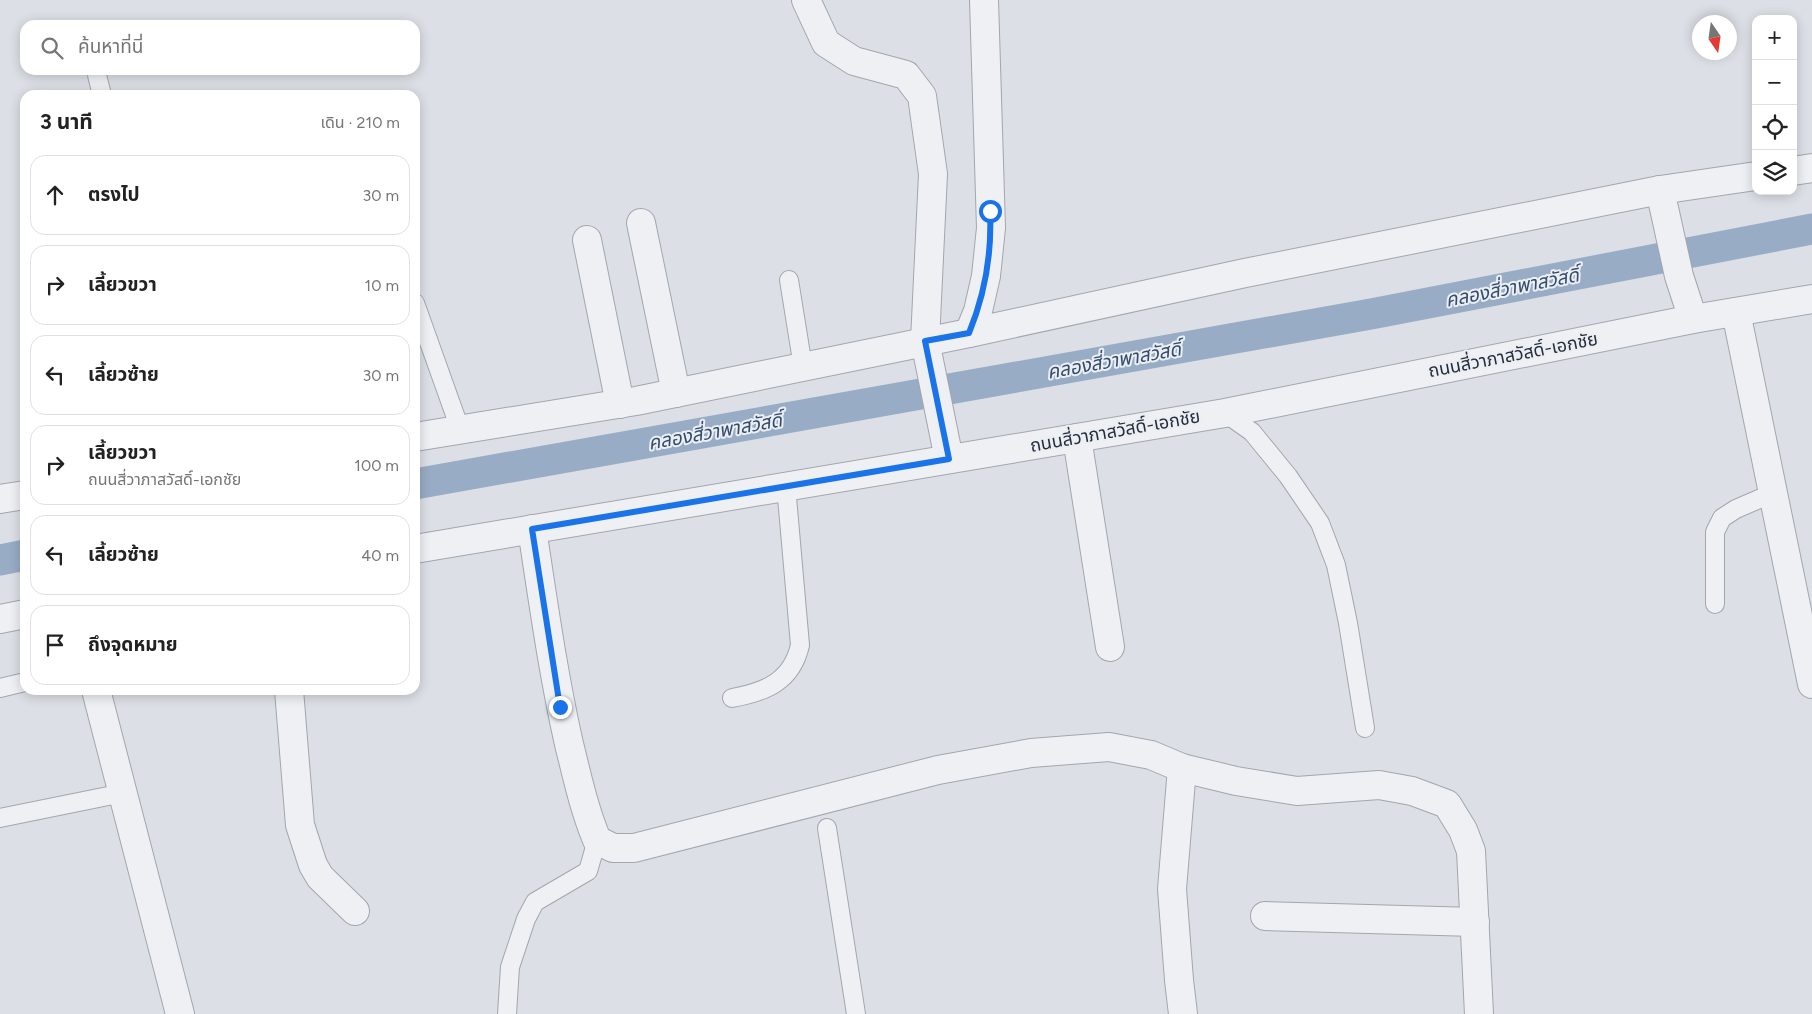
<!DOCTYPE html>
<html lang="th">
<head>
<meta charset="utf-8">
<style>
	body { margin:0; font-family:Figtree,"Noto Sans Thai",sans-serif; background:#f6f6f6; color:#222 }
	.controls { position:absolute; right:15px; top:15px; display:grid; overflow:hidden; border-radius:10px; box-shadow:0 2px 12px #0003 }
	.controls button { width:45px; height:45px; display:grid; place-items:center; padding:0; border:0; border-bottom:1px solid #e0e0e0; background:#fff; color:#222; font:25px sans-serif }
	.compass { position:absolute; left:1692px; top:15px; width:45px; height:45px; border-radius:50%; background:#fff; box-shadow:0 2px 12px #0003; rotate:167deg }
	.stop { position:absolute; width:15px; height:15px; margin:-11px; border:4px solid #1a73e8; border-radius:50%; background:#fff }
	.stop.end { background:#1a73e8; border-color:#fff; box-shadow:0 1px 5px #0008 }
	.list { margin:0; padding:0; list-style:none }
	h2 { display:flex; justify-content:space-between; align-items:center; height:65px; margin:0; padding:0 20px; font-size:21px }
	h2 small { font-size:16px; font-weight:400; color:#767676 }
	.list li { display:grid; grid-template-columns:32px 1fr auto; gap:15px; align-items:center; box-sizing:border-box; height:80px; margin:0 10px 10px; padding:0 10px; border:1px solid #e0e0e0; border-radius:15px }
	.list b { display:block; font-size:19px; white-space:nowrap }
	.list p { margin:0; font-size:16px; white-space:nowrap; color:#767676 }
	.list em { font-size:16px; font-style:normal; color:#767676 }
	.icon { flex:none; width:28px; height:28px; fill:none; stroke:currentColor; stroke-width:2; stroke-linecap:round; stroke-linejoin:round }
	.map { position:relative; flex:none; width:1812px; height:1014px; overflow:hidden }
	.search { position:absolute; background:#fff; box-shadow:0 2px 12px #0003; left:20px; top:20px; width:400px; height:55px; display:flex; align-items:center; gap:12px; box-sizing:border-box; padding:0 18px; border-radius:15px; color:#767676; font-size:19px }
	.panel { position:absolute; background:#fff; box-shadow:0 2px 12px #0003; left:20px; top:90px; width:400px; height:605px; border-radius:15px }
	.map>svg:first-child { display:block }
</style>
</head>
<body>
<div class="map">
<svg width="1812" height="1014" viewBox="0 0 1812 1014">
	<rect width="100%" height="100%" fill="#dcdfe5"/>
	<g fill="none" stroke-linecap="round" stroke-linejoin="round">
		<g stroke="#98acc5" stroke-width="31">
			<polyline points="415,484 1371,314 1812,229"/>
			<polyline points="0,560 25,555"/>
		</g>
		<defs>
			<g id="service">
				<polyline points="97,75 102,95"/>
				<polyline points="789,280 803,367"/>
				<polyline points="415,303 460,429"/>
				<polyline points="1225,413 1252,432 1288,476 1320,523 1336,565 1348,623 1365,728"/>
				<polyline points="1715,604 1715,532 1722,518 1736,509 1773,493"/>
				<polyline points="0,688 25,682"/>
				<path d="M732,698C766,692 792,681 800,645L786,486"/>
				<polyline points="0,818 123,793"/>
				<polyline points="827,828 856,1014"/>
				<polyline points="507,1014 510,967 526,919 535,902 588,871 597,840"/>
			</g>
			<g id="minor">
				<polyline points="806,0 826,43 854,61 906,75 922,96 933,174 925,341 949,459"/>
				<polyline points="1793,171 1812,168"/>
				<polyline points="1660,190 1679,276 1693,319"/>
				<polyline points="641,223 676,393"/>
				<polyline points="587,240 620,404"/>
				<polyline points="1736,312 1812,684"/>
				<polyline points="969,333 1245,273 1660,190 1756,176"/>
				<polyline points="415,437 636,401 969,333 978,311 986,276 991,228 984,0"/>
				<polyline points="1077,438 1110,647"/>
				<polyline points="0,499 25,495"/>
				<path d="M532,529C543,601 553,673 569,744C577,776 584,809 597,840L613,848H634L938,770L1031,753L1109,747L1151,755L1182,768L1236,781L1297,791L1379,785L1412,791L1447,804L1463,830L1471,851L1479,1014"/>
				<polyline points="96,690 180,1014"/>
				<polyline points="289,690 300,825 313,865 320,877 355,911"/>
				<polyline points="1182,768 1172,889 1179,980 1183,1014"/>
				<polyline points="1265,916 1475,922"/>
			</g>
			<g id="tertiary">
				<polyline points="415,549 1225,413 1693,319 1812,299"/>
				<polyline points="0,619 25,614"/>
			</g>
		</defs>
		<use href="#service" stroke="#a2a6af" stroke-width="20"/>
		<use href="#minor" stroke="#a2a6af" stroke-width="30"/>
		<use href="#tertiary" stroke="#a2a6af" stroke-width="30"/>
		<use href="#service" stroke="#eef0f4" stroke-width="18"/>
		<use href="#minor" stroke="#eef0f4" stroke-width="28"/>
		<use href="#tertiary" stroke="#eef0f4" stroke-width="28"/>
	</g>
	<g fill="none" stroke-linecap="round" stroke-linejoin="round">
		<path stroke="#1a73e8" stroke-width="6" d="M560,707L532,529L949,459L925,341L969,333C985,294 992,253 990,211"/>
	</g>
	<g text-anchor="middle" stroke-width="4" stroke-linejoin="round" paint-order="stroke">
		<g font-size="18" fill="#262d3b" stroke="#ebeef3">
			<text transform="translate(1513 355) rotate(-11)" y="6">ถนนสี่วาภาสวัสดิ์-เอกชัย</text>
			<text transform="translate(1115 431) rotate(-10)" y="6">ถนนสี่วาภาสวัสดิ์-เอกชัย</text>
		</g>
		<g font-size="19" font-style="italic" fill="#334b6d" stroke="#ebeef3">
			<text transform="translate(1512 287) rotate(-11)" y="7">คลองสี่วาพาสวัสดิ์</text>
			<text transform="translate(1114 360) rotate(-10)" y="7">คลองสี่วาพาสวัสดิ์</text>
			<text transform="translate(715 431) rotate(-10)" y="7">คลองสี่วาพาสวัสดิ์</text>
		</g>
	</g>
</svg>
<div class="controls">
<button>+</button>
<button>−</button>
<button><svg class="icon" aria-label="locate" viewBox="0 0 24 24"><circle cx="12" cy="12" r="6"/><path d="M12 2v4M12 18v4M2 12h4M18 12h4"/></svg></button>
<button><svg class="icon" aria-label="layers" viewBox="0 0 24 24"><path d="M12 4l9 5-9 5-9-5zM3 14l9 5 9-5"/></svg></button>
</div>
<svg class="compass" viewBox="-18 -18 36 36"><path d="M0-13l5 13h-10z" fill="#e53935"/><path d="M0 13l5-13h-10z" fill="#767676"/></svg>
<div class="stop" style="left:990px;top:211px"></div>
<div class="stop end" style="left:560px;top:707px"></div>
<div class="search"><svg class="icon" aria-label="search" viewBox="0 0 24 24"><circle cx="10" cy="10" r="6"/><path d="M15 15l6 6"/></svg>ค้นหาที่นี่</div>
<section class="panel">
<h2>3 นาที<small>เดิน · 210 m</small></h2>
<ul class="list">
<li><svg class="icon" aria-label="ahead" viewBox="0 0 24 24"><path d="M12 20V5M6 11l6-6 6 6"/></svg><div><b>ตรงไป</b></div><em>30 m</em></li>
<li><svg class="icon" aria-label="right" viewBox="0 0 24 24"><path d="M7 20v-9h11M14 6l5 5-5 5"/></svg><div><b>เลี้ยวขวา</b></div><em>10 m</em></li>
<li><svg class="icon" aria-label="left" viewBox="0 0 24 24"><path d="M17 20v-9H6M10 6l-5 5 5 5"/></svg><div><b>เลี้ยวซ้าย</b></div><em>30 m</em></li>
<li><svg class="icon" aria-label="right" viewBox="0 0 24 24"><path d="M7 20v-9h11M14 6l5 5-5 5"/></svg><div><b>เลี้ยวขวา</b><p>ถนนสี่วาภาสวัสดิ์-เอกชัย</p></div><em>100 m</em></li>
<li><svg class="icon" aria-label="left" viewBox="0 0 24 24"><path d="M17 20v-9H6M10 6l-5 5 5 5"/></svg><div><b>เลี้ยวซ้าย</b></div><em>40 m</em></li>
<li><svg class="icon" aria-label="arrive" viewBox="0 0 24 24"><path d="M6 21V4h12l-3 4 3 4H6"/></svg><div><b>ถึงจุดหมาย</b></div></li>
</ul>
</section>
</div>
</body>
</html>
